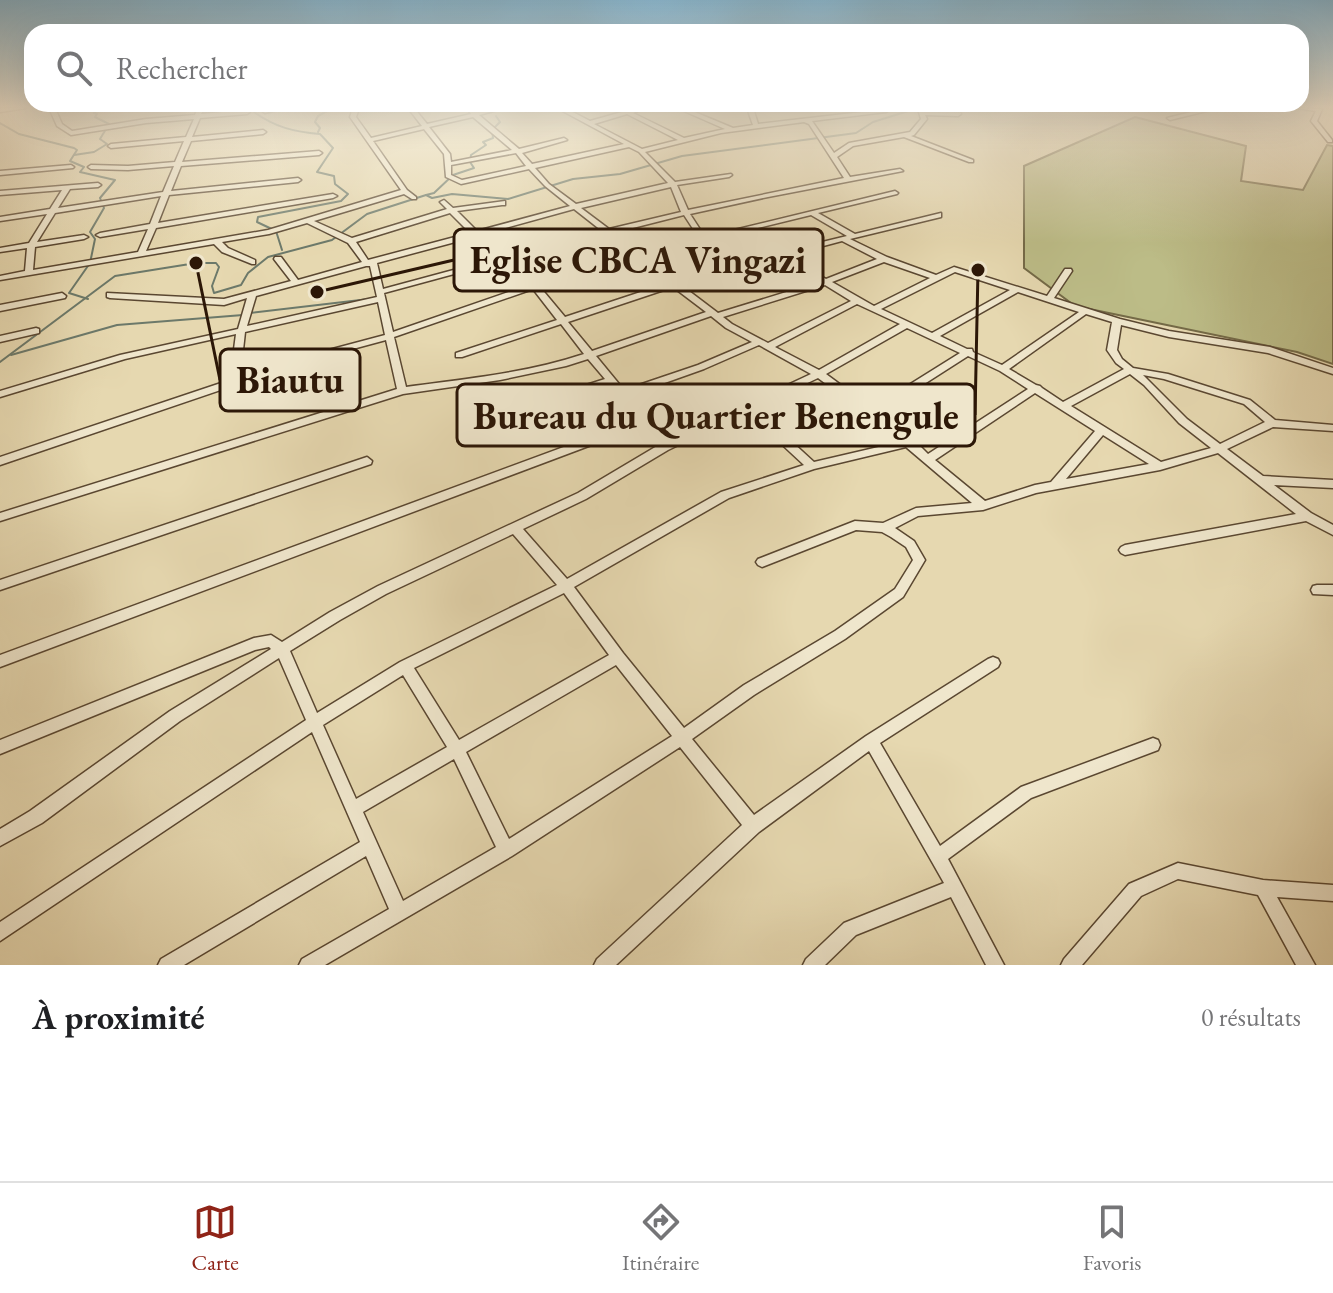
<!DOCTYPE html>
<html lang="fr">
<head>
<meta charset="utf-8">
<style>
	body { margin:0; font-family:"EB Garamond",serif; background:#f6f6f6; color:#202124 }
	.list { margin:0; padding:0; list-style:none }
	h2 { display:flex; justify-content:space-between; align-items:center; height:104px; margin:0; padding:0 32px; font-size:34px }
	h2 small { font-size:26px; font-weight:400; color:#757577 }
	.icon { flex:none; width:44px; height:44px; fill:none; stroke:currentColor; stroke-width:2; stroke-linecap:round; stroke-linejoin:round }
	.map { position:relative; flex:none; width:1333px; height:965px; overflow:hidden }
	.search { position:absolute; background:#fff; box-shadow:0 8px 32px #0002; left:24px; right:24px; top:24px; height:88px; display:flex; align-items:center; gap:20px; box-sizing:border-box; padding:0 28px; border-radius:24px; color:#757577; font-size:30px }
	.sheet { height:216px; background:#fff }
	nav { display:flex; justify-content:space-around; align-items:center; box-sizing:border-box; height:112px; border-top:2px solid #e0e0e0; background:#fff; font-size:22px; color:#757577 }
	nav a { display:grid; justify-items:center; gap:4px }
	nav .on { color:#8f2418 }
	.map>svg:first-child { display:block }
</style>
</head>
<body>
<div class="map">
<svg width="1333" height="965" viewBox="0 0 1333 965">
	<rect width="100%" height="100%" fill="#e6d8b0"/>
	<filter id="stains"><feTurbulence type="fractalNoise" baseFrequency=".0025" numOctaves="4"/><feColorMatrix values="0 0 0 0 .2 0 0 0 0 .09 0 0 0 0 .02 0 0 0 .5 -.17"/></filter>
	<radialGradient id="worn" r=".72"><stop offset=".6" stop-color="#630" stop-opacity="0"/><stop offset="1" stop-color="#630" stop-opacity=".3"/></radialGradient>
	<polygon fill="#bcbc87" stroke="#746a47" stroke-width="2" points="1135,117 1246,146 1241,181 1303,190 1327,145 1333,146 1333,364 1297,352 1075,306 1024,268 1024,166"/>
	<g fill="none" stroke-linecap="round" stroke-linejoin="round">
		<g stroke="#6c796a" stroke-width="2">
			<path d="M256,108L254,112C275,127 294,132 320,134L333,148L317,172L334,176L335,184L348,194L341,201L258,217L257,222L276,231L282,250"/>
			<polyline points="0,123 19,134 74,148 77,150 70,161 84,167 80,172 115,180 100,198 104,208 90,232 95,239 90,263 69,293 88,299"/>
			<polyline points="318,132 320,128 315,122 318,116 333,108"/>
			<polyline points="74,155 94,152 107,144 100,139 109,124 95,117 97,114 94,113 100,108"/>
			<polyline points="426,195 434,193 453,175 474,168 470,162 471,155 486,145 483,142 493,138 492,130 500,122 496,116"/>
			<polyline points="250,313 369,299"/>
			<polyline points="11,355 117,325 243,315"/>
			<polyline points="0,362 115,276 196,263 216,263 219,267 212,286 214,293 241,285 248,273 268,257 332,240 367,214 426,195 432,198 452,194 508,199 573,179 620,174 682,156 856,133 873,122 918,108"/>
		</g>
		<defs>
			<g id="minor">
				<polygon points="0,108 26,108 0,112"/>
				<path d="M49,108H55L62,124L72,131L146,119L195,115L198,108H204L201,114L247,110L250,112L247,114L200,118L192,137L263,130L266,132L263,134L191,141L182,162L319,151L322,153L319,155L181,166L171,191L298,178L301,180L298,182L169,195L158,223L333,194L337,196L333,198L156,228L146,251L268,230L401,190L350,117L353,108H359L356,117L371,138L422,126L408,108H414L427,124L471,114L467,108H473L476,112L494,108H505L479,115L519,149L564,138L567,140L522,153L532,164L624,144L557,108H565L590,121L622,112L616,108L628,110L645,108L633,113L684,138L725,129L677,108H685L733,128L753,125L747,108H753L758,124L888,109L889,110L886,112L812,121L834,153L849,143L910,132L921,119L918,109H922L924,111L954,112L952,108H958L961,114L958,116L925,115L927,119L914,135L911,136L973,160V162H969L904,137L853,146L837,157L850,177L900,169L903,171L768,197L690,214L705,237L895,191L898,193L897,194L818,213L855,234L941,213V217L850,239L887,257L936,275L954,267L1047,296L1065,269H1071L1072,271L1054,298L1120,319L1169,331L1270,347L1333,368V374L1268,353L1169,337L1121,325L1117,350L1122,359L1133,368L1168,374L1250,400L1275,420L1333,425V431L1273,427L1227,449L1263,476L1333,480V488L1274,485L1311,513L1333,525V535L1306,521L1125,555L1121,553L1119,550L1121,547L1125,545L1296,514L1218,453L1160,470L1036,493L983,510L918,516L895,528L914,541L925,560L903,597L845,639L754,695L692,739L754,815L866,736L988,659L993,657L998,659L1000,663L998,667L880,743L940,846L1021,787L1153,738L1158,740L1160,745L1158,750L1031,798L948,859L1004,965H986L951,897L856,935L825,965H803L806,959L844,923L944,883L869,751L759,832L616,965H594L597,959L742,825L680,747L512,856L325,965H299L302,959L389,909L366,856L184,965H158L161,959L360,842L312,732L0,941V922L306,720L279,658L180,721L42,823L0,846V829L30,811L170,711L271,649L269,647L255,650L0,754V740L254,638L271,635L282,642L330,612L378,586L578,493L657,446L642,426L0,667V655L637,420L609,385L481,425L477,426L472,423L473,421L605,379L588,359L566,366L500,380L403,394L0,521V513L397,389L386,340L297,364L0,465V457L230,380L236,334L125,359L0,397V391L120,355L238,329L247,298L224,305L110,298L107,297V293L224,299L291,281L274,259L275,257H281L298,280L362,262L348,243L307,223L269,234L222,242L228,248L255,260V264H252L222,252L214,244L0,280V276L25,271L27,248L0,252V248L29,243L47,214L0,221V217L50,209L62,190L0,195V191L98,183L101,185L98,187L70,189L58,208L163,192L174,166L128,170L91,169L88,167L91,165L128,166L175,162L184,141L111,148L108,146L111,144L186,137L194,119L146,123L71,135L57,126ZM627,114L678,140L642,149L594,124ZM473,117L512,150L451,162L450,154L429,127ZM804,122L809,124L844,178L688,210L677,185L729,177L732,175L731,174L675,182L645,152L721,133ZM424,129L444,154L446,177L461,184L529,169L545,186L570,206L477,231L457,211L502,205H505V201L453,208L444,200L440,202L447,209L352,238L314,221L404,194L412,199H416V197L407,190L373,141ZM629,147L639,152L668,183L576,204L549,184L535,168ZM516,153L526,166L462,180L451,175V165ZM671,187L681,212L609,229L581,208ZM161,196L150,224L100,233L96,235L100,237L148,229L138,252L33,270L35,247L84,239L88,237L84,235L37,242L55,213ZM574,209L602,231L505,256L480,235ZM450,213L470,233L368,260L356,242ZM684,215L699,238L641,254L613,233ZM811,215L847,236L781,252L745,231ZM737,233L773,254L680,284L646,258ZM606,234L634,256L537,283L509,259ZM474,237L498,258L383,289L377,263ZM842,241L877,259L826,279L786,256ZM779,258L819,282L718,313L685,288ZM639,260L668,283L565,317L540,287ZM502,261L529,285L393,332L384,293ZM884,262L930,278L874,306L832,282ZM366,266H370L377,297L247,326L256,296ZM955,272L1010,290L932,333L881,309ZM825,285L851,301L768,343L732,324L723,317ZM673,287L706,312L592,351L568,322ZM533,289L557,320L456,353V357H462L561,324L584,354C527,373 466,379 406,387L394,337ZM1018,292L1079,312L1002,365L973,352L972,349H967L940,336ZM378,302L385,335L291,360L240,377L245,332ZM857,304L900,324L819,370L775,347ZM1086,314L1112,322L1107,350L1116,363L1124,369L1063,402L1042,388L1040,386L1036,385L1009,369ZM711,316L726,328L752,342L698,365L624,390L596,356ZM907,328L960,353L872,408L826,374ZM759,345L811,374L666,442L628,396L704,369ZM968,356L1000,371L1028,389L928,454L914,440L879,413ZM1130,374L1144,385L1179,423L1211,448L1161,462L1071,406ZM1143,375L1164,379L1244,404L1265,422L1220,444L1187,419ZM818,378L868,415L900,442L814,462L755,408ZM1035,393L1095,431L1051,482L1035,485L985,501L935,460ZM747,412L804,465L721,492L567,579L523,529L586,499L668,450ZM1103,435L1149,464L1066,479ZM906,447L972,503L916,508L883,523L855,521L758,559L756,562L758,565L762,567L856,530L882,532L891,537L906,547L913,560L895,589L835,631L744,685L684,728L623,653L574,587L729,498L814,469ZM513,534L557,585L400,662L317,713L290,651L340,620L386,594ZM564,593L609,655L459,740L414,668ZM616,665L672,736L509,839L466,752ZM403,675L447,747L356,799L323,725ZM454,759L496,847L403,901L363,812Z"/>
				<polygon points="272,108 286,108 265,113 262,111"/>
				<polygon points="1208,108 1219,108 1170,120 1167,118"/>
				<polygon points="1297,108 1322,109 1317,121 1332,140 1332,142 1328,142 1311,121 1316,111"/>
				<polygon points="71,165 74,167 73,168 0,175 0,171"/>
				<polygon points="62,293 66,296 65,298 0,311 0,305"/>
				<polygon points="36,328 39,329 39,333 0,342 0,336"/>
				<polygon points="367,457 372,461 371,464 0,590 0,580"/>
				<polygon points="1317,585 1333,585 1333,595 1313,594 1311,590 1313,586"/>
				<polygon points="1178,863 1263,880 1333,885 1333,901 1277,897 1315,965 1296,965 1258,895 1178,879 1141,896 1082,965 1061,965 1064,959 1129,884"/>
			</g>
		</defs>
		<use href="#minor" stroke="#5a4731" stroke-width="3"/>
		<use href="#minor" fill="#efe6cc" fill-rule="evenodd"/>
	</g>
	<linearGradient id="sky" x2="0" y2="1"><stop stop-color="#87b6d0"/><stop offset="0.44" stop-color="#f4eddb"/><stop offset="1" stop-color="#f4eddb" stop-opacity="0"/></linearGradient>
	<rect width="1333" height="243" fill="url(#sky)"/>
	<path fill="none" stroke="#2c1707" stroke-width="3" d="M317 292L454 260M196 263L220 380M978 270L975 415"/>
	<g fill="#2c1707" stroke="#efe6cc" stroke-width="3">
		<circle cx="317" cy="292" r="8"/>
		<circle cx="196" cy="263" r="8"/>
		<circle cx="978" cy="270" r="8"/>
	</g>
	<g fill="#efe6cc" stroke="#2c1707" stroke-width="3">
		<rect x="454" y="229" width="369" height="62" rx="8"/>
		<rect x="220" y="349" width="140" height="62" rx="8"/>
		<rect x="457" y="384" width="518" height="62" rx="8"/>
	</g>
	<g font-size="38" text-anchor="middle" font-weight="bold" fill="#2c1707">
		<text x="638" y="273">Eglise CBCA Vingazi</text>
		<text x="290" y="393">Biautu</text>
		<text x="716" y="429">Bureau du Quartier Benengule</text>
	</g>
	<rect width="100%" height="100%" filter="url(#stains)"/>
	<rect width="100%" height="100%" fill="url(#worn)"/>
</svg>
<div class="search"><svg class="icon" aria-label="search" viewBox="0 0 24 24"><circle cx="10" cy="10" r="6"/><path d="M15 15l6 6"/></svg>Rechercher</div>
</div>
<section class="sheet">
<h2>À proximité<small>0 résultats</small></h2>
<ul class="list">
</ul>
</section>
<nav>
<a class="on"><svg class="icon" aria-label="map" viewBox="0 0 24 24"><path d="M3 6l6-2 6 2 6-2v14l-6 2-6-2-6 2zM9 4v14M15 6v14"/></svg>Carte</a>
<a><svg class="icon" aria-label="directions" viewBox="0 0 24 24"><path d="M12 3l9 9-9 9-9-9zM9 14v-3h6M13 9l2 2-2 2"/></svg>Itinéraire</a>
<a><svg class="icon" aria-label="saved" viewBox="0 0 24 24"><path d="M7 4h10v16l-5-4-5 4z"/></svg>Favoris</a>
</nav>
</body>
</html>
